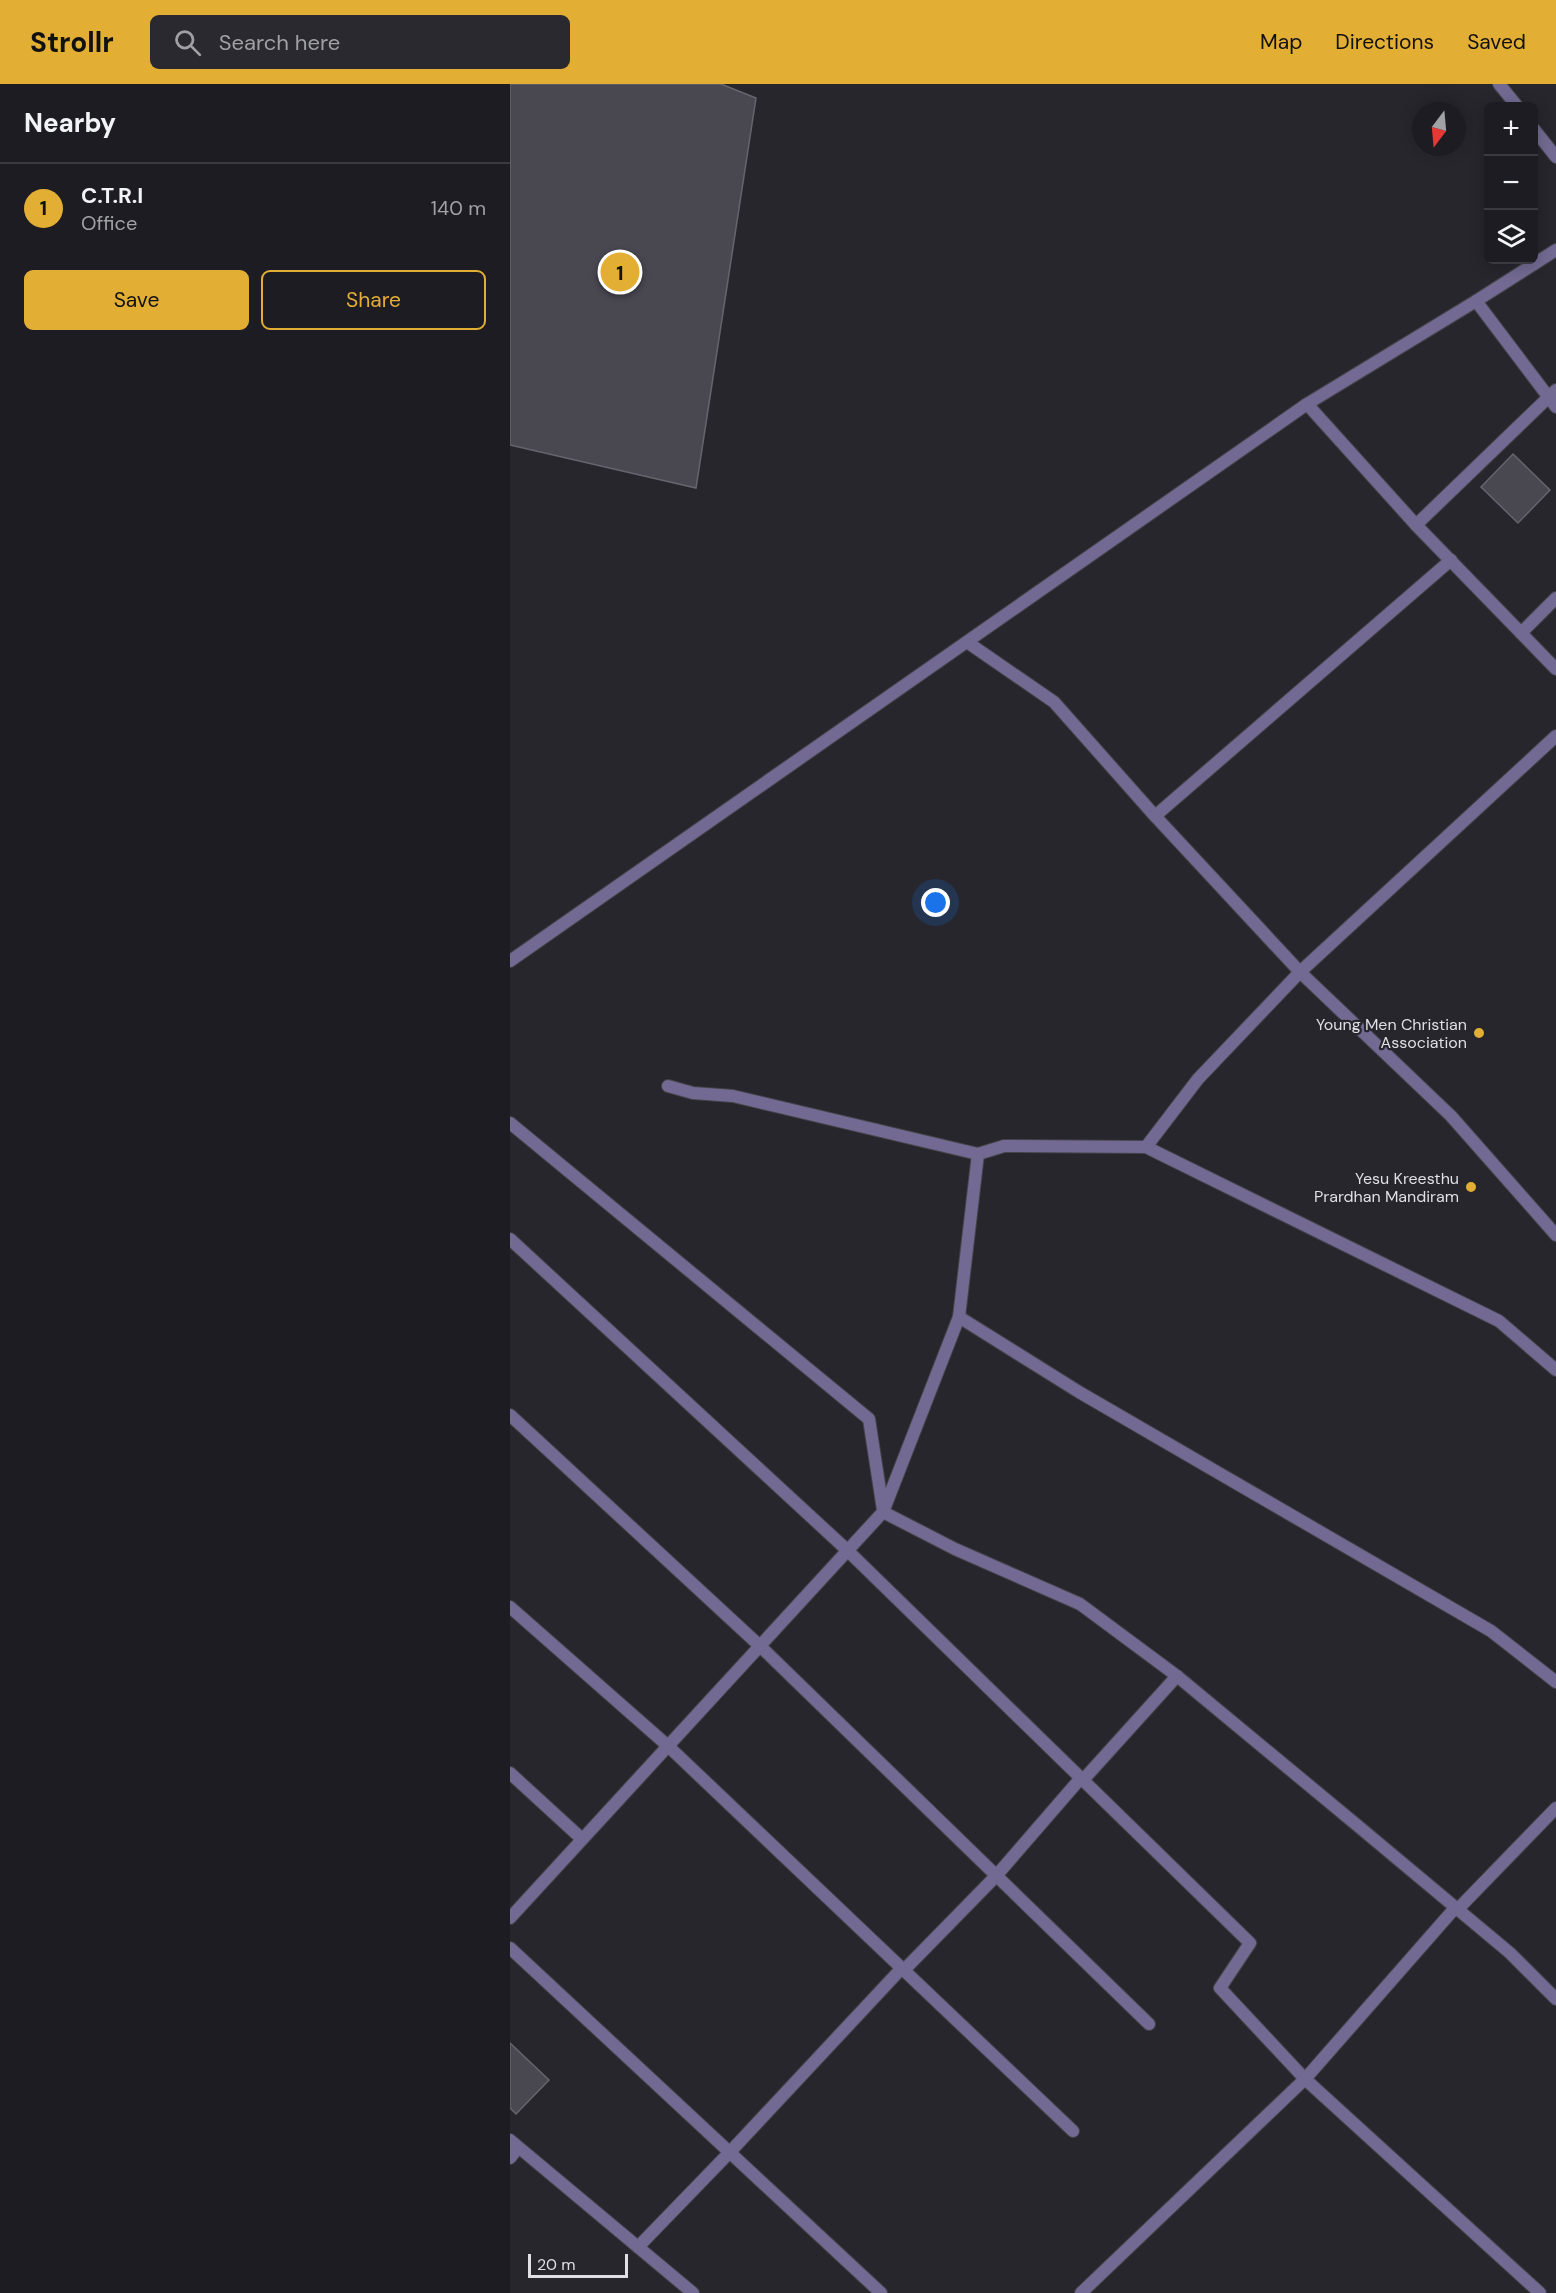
<!DOCTYPE html>
<html lang="en">
<head>
<meta charset="utf-8">
<style>
	body { margin:0; font-family:"DM Sans",sans-serif; background:#2a292f; color:#f1f3f6 }
	.controls { position:absolute; right:18px; top:18px; display:grid; overflow:hidden; border-radius:9px; box-shadow:0 3px 15px #0003 }
	.controls button { width:54px; height:54px; display:grid; place-items:center; padding:0; border:0; border-bottom:2px solid #3b3a40; background:#1d1c22; color:#f1f3f6; font:30px sans-serif }
	.compass { position:absolute; left:902px; top:18px; width:54px; height:54px; border-radius:50%; background:#1d1c22; box-shadow:0 3px 15px #0003; rotate:196deg }
	.scale { position:absolute; left:18px; bottom:15px; width:100px; box-sizing:border-box; padding-left:6px; border:3px solid #dfdfe4; border-top:0; font-size:16px; line-height:21px; white-space:nowrap; color:#dfdfe4; -webkit-text-stroke:4px #27262d; paint-order:stroke }
	.you { position:absolute; left:426px; top:819px; width:21px; height:21px; margin:-15px; border:4px solid #fff; border-radius:50%; background:#1a73e8; box-shadow:0 0 0 9px #1a73e833 }
	.badge { display:grid; place-items:center; width:39px; height:39px; border-radius:50%; background:#e3ae34; color:#111; font-size:20px; font-weight:700 }
	.pin { position:absolute; translate:-50% -50%; border:3px solid #fff; box-shadow:0 2px 6px #0006 }
	.list { margin:0; padding:0; list-style:none }
	h2 { display:flex; justify-content:space-between; align-items:center; height:78px; margin:0; padding:0 24px; font-size:26px }
	h2 small { font-size:20px; font-weight:400; color:#a0a1a5 }
	.list li { display:grid; grid-template-columns:39px 1fr auto; gap:18px; align-items:center; box-sizing:border-box; height:90px; padding:0 24px; border-top:2px solid #3b3a40 }
	.list b { display:block; font-size:22px; white-space:nowrap }
	.list p { margin:0; font-size:20px; white-space:nowrap; color:#a0a1a5 }
	.list em { font-size:20px; font-style:normal; color:#a0a1a5 }
	.actions { display:flex; gap:12px; padding:18px 24px }
	.actions a { flex:1; padding:14px 0; border:2px solid #e3ae34; border-radius:9px; text-align:center; font-size:21px; color:#e3ae34 }
	.actions .main { background:#e3ae34; color:#111 }
	.icon { flex:none; width:33px; height:33px; fill:none; stroke:currentColor; stroke-width:2; stroke-linecap:round; stroke-linejoin:round }
	.map { position:relative; flex:none; width:1046px; height:2209px; overflow:hidden }
	header { display:flex; align-items:center; gap:36px; box-sizing:border-box; height:84px; padding:0 30px; background:#e3ae34; color:#111 }
	header strong { font-size:28px }
	nav { display:flex; gap:33px; margin-inline-start:auto; font-size:21px }
	.search { width:420px; height:54px; background:#2a292f; display:flex; align-items:center; gap:15px; box-sizing:border-box; padding:0 21px; border-radius:9px; color:#a0a1a5; font-size:22px }
	main { display:flex }
	aside { flex:1; background:#1d1c22 }
	.map>svg:first-child { display:block }
</style>
</head>
<body>
<header>
<strong>Strollr</strong>
<div class="search"><svg class="icon" aria-label="search" viewBox="0 0 24 24"><circle cx="10" cy="10" r="6"/><path d="M15 15l6 6"/></svg>Search here</div>
<nav><a>Map</a><a>Directions</a><a>Saved</a></nav>
</header>
<main>
<aside>
<h2>Nearby<small></small></h2>
<ul class="list">
<li><span class="badge">1</span><div><b>C.T.R.I</b><p>Office</p></div><em>140 m</em></li>
</ul>
<div class="actions"><a class="main">Save</a><a>Share</a></div>
</aside>
<div class="map">
<svg width="1046" height="2209" viewBox="0 0 1046 2209">
	<rect width="100%" height="100%" fill="#27262d"/>
	<g fill="#494750" stroke="#66656e" stroke-width="1.5">
		<polygon points="0,0 211,0 246,14 186,404 0,361"/>
		<polygon points="1003,370 1040,406 1008,439 971,403"/>
		<polygon points="0,1959 39,1996 6,2030 0,2024"/>
	</g>
	<g fill="none" stroke-linecap="round" stroke-linejoin="round">
		<defs>
			<g id="minor">
				<polyline points="989,0 1007,22"/>
				<polyline points="1023,44 1046,73"/>
				<polyline points="966,217 1046,323"/>
				<polyline points="797,320 906,441 1046,585"/>
				<polyline points="906,441 1046,306"/>
				<polyline points="1011,549 1046,514"/>
				<polyline points="457,558 544,618 645,732 790,888 941,1032 1046,1151"/>
				<polyline points="645,732 941,476"/>
				<polyline points="158,1002 183,1009 223,1012 468,1070 494,1062 636,1063 989,1237 1046,1286"/>
				<polyline points="0,1039 359,1335 373,1426"/>
				<polyline points="636,1063 688,995 790,888 1046,652"/>
				<polyline points="0,1155 337,1466 740,1859 710,1904 795,1995 1030,2209"/>
				<polyline points="449,1233 569,1308 981,1547 1046,1598"/>
				<polyline points="0,1331 250,1562 639,1940"/>
				<polyline points="373,1428 445,1465 570,1520 667,1592 848,1742 1000,1869 1046,1915"/>
				<polyline points="0,1523 158,1662 563,2047"/>
				<polyline points="0,1689 72,1755"/>
				<polyline points="0,1834 373,1428 449,1233 468,1070"/>
				<polyline points="0,1864 371,2209"/>
				<polyline points="0,2056 183,2209"/>
				<polyline points="0,2074 8,2064"/>
				<polyline points="128,2163 220,2068 391,1885 394,1886 486,1792 570,1695 573,1696 667,1592"/>
				<polyline points="571,2209 795,1995 945,1824 948,1825 1046,1724"/>
			</g>
			<polyline id="tertiary" points="0,877 797,320 966,217 1046,166"/>
		</defs>
		<use href="#minor" stroke="#44444a" stroke-width="14"/>
		<use href="#tertiary" stroke="#44444a" stroke-width="14"/>
		<use href="#minor" stroke="#726a92" stroke-width="12"/>
		<use href="#tertiary" stroke="#726a92" stroke-width="12"/>
	</g>
	<g fill="#e3ae34" stroke="#27262d" stroke-width="2">
		<circle cx="969" cy="949" r="6"/>
		<circle cx="961" cy="1103" r="6"/>
	</g>
	<g text-anchor="middle" stroke-width="4.5" stroke-linejoin="round" paint-order="stroke">
		<g font-size="16" fill="#dfdfe4" stroke="#27262d" text-anchor="end">
			<text x="957" y="946">Young Men Christian<tspan x="957" dy="18">Association</tspan></text>
			<text x="949" y="1100">Yesu Kreesthu<tspan x="949" dy="18">Prardhan Mandiram</tspan></text>
		</g>
	</g>
</svg>
<div class="controls">
<button>+</button>
<button>−</button>
<button><svg class="icon" aria-label="layers" viewBox="0 0 24 24"><path d="M12 4l9 5-9 5-9-5zM3 14l9 5 9-5"/></svg></button>
</div>
<svg class="compass" viewBox="-18 -18 36 36"><path d="M0-13l5 13h-10z" fill="#e53935"/><path d="M0 13l5-13h-10z" fill="#a0a1a5"/></svg>
<div class="scale">20 m</div>
<div class="you"></div>
<div class="pin badge" style="left:110px;top:188px">1</div>
</div>
</main>
</body>
</html>
